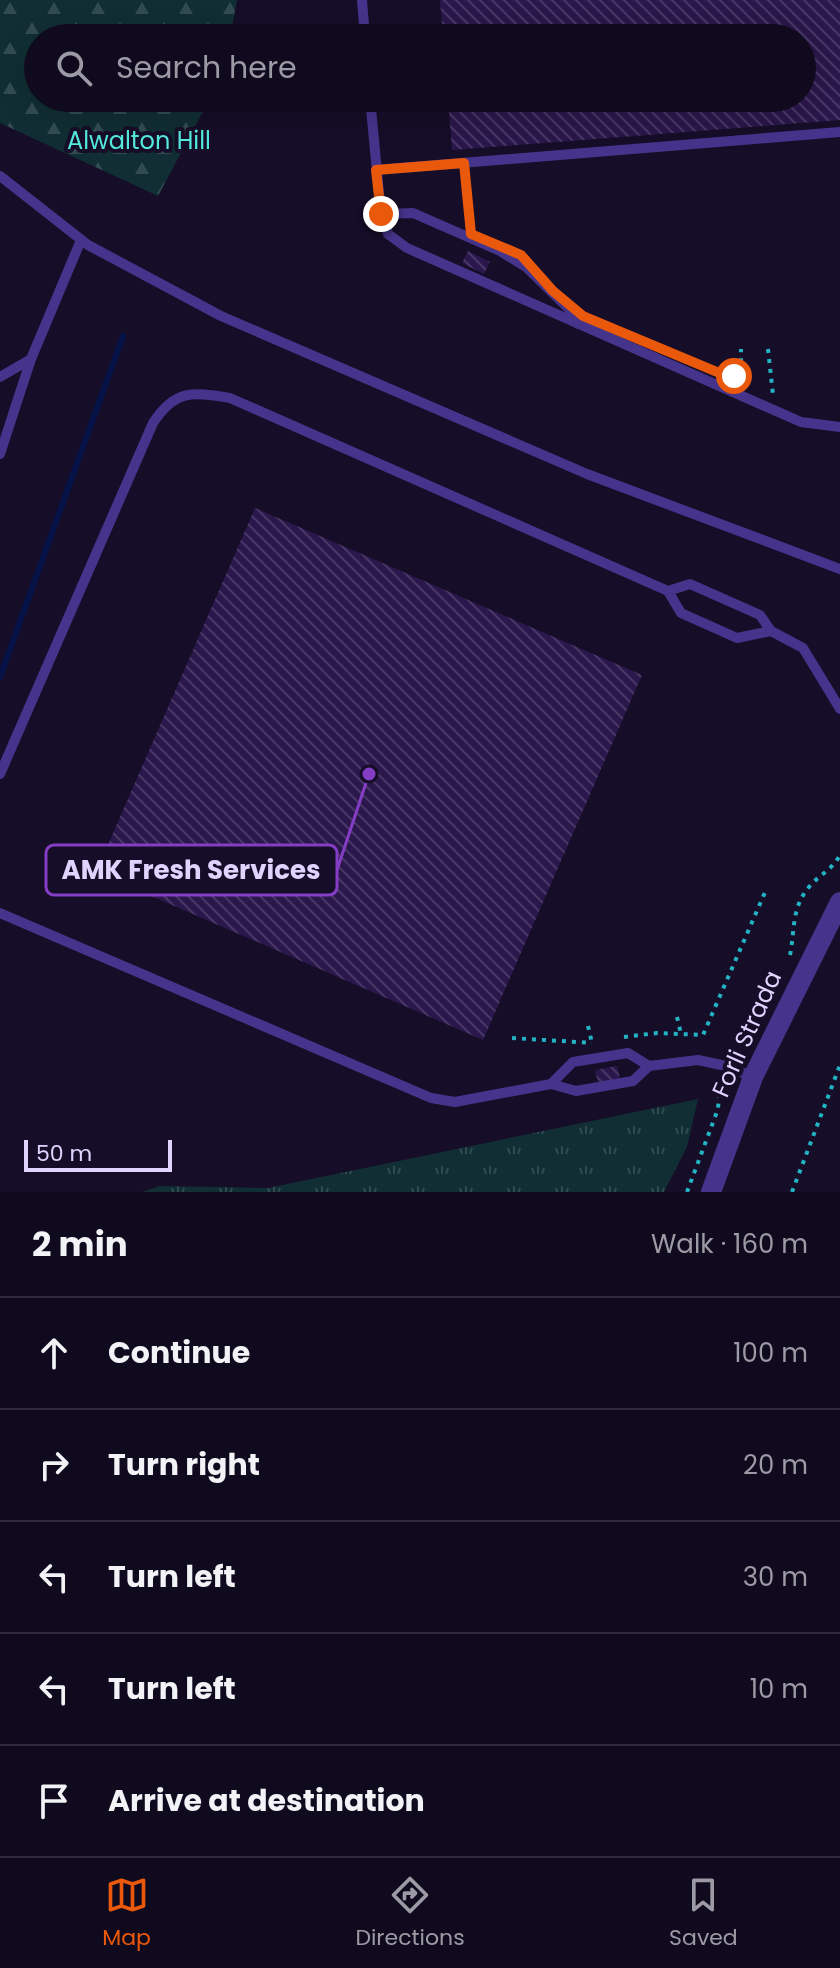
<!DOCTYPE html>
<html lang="en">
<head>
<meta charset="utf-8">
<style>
	body { margin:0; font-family:Poppins,sans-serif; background:#1e182b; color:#f1f3f6 }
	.scale { position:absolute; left:24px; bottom:20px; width:148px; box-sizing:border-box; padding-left:8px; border:4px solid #e0d4ff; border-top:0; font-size:22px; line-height:28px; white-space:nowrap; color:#e0d4ff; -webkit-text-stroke:6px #160d28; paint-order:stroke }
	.stop { position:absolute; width:24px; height:24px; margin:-18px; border:6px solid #ea580c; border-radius:50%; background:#fff }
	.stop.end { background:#ea580c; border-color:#fff; box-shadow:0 2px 8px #0008 }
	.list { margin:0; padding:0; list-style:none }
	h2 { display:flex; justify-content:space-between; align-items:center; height:104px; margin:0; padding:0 32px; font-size:34px }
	h2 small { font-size:26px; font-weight:400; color:#9c9aa4 }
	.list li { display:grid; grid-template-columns:52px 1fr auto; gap:24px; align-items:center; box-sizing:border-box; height:112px; padding:0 32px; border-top:2px solid #302b3c }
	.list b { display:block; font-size:30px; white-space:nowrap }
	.list em { font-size:26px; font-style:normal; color:#9c9aa4 }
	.icon { flex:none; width:44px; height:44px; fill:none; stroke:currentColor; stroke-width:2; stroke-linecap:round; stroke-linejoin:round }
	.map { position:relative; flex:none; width:840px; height:1192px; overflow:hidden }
	.search { position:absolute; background:#100a1e; box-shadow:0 8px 32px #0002; left:24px; right:24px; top:24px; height:88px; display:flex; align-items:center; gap:20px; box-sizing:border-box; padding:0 28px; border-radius:44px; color:#9c9aa4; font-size:30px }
	.sheet { height:664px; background:#100a1e }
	nav { display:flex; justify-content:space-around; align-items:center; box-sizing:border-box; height:112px; border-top:2px solid #302b3c; background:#100a1e; font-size:22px; color:#9c9aa4 }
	nav a { display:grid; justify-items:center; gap:4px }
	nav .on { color:#ea580c }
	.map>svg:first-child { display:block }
</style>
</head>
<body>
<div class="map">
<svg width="840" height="1192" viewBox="0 0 840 1192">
	<defs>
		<pattern id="grass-tufts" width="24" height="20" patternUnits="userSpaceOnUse" patternTransform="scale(2)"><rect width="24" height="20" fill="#102e33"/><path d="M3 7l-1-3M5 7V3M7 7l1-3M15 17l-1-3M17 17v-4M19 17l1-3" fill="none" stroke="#324b52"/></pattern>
		<pattern id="forest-firs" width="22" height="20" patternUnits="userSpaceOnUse" patternTransform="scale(2)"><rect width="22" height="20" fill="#102e33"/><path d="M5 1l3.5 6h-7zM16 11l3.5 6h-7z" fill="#324b52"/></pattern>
		<pattern id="building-back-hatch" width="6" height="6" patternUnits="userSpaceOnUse" patternTransform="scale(2)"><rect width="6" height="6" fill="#2a174b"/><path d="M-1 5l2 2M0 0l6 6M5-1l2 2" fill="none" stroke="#493866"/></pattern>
	</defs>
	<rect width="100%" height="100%" fill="#160d28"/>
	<polygon fill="url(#grass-tufts)" points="698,1099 687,1147 664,1192 142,1192 160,1186 268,1188"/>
	<polygon fill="url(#forest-firs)" points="0,0 237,0 230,38 38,38 38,98 210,98 158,196 0,123"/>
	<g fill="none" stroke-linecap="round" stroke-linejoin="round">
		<polyline stroke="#051349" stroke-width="6" points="0,677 123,336"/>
	</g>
	<g fill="url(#building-back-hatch)">
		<polygon points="440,0 840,0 840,120 452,150 448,98 802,98 802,38 443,38"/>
		<polygon points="468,251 490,262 484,274 462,263"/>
		<polygon points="255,508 642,675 483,1040 96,872"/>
		<polygon points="617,1066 620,1079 598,1083 595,1070"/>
	</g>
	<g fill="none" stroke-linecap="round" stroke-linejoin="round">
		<g stroke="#23b3c4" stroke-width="4" stroke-dasharray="4 6" stroke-linecap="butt">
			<polyline points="465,176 470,223"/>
			<polyline points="768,349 773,395"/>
			<polyline points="731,377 741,370 741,349"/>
			<path d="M790,955C795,931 791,908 809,887C819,875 832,870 840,855"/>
			<polyline points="677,1017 681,1034"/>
			<polyline points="588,1026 592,1043"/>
			<polyline points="624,1037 657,1033 703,1035 766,890"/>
			<polyline points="512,1038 592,1043"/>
			<path d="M732,1053C739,1037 752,1028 761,1012"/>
			<polyline points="687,1192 718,1109 720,1080"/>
			<polyline points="792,1192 840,1065"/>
		</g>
		<g stroke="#45348b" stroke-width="10">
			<polyline points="362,0 365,38"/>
			<polyline points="370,98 381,214 388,234 407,248 801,422 840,427"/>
			<polyline points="376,170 840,132"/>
			<polyline points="0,176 88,245 221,316 587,474 840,569"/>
			<polyline points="381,214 413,213 500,251 526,267 574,314 578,324"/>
			<polyline points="0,377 31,359"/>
			<polyline points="0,454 31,359 81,240"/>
			<polyline points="668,591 681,613 737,638 771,631"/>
			<path d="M0,774L153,423C175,389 192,392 230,398L668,591L690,584L760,615L771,631L803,648L840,709"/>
			<polyline points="0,913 431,1098 455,1102 551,1084 576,1091 633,1081 649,1066 698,1060 726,1066 753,1077"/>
			<polyline points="551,1084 573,1062 628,1053 649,1066"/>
		</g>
		<polyline stroke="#45348b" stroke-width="20" points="711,1192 753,1077 840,902"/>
	</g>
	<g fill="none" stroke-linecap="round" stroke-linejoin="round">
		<polyline stroke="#ea580c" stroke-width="10" points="381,214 376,170 464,163 471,234 521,255 553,291 583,316 729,377 734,376"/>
	</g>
	<g text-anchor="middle" stroke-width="8" stroke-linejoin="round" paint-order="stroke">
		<g font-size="24" fill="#54ebde" stroke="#160d28">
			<text x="139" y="149">Alwalton Hill</text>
		</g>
		<g font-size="24" fill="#e0d4ff" stroke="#160d28">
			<text transform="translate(747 1034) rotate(-66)" y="8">Forli Strada</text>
		</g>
	</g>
	<path fill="none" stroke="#853dc5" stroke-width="3" d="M369 774L337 870"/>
	<circle fill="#853dc5" stroke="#160d28" stroke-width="3" cx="369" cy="774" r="8"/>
	<rect fill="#160d28" stroke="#853dc5" stroke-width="3" x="46" y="845" width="291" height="50" rx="8"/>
	<g font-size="26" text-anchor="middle" font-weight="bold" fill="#e0d4ff">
		<text x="191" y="879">AMK Fresh Services</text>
	</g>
</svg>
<div class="scale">50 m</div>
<div class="stop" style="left:734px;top:376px"></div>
<div class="stop end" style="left:381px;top:214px"></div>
<div class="search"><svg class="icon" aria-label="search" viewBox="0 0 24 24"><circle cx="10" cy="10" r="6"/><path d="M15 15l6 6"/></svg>Search here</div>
</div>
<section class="sheet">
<h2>2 min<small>Walk · 160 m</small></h2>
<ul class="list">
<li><svg class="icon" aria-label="ahead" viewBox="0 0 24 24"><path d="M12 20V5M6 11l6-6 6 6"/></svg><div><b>Continue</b></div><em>100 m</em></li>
<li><svg class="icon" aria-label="right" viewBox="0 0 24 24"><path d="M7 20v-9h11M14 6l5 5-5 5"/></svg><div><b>Turn right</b></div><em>20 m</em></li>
<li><svg class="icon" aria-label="left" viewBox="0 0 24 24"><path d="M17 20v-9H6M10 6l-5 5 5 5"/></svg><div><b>Turn left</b></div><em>30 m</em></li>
<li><svg class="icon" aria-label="left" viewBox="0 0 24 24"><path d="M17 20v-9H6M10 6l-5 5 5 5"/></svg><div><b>Turn left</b></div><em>10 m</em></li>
<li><svg class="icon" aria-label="arrive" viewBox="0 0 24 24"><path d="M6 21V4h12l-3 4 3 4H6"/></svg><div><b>Arrive at destination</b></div></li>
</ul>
</section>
<nav>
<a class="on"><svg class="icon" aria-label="map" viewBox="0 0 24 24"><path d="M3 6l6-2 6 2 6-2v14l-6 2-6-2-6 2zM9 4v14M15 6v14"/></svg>Map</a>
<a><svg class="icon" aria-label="directions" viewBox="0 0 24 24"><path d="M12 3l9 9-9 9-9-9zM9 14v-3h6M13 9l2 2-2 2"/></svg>Directions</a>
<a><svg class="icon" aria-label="saved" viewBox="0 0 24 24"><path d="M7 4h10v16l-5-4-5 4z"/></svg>Saved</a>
</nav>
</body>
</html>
